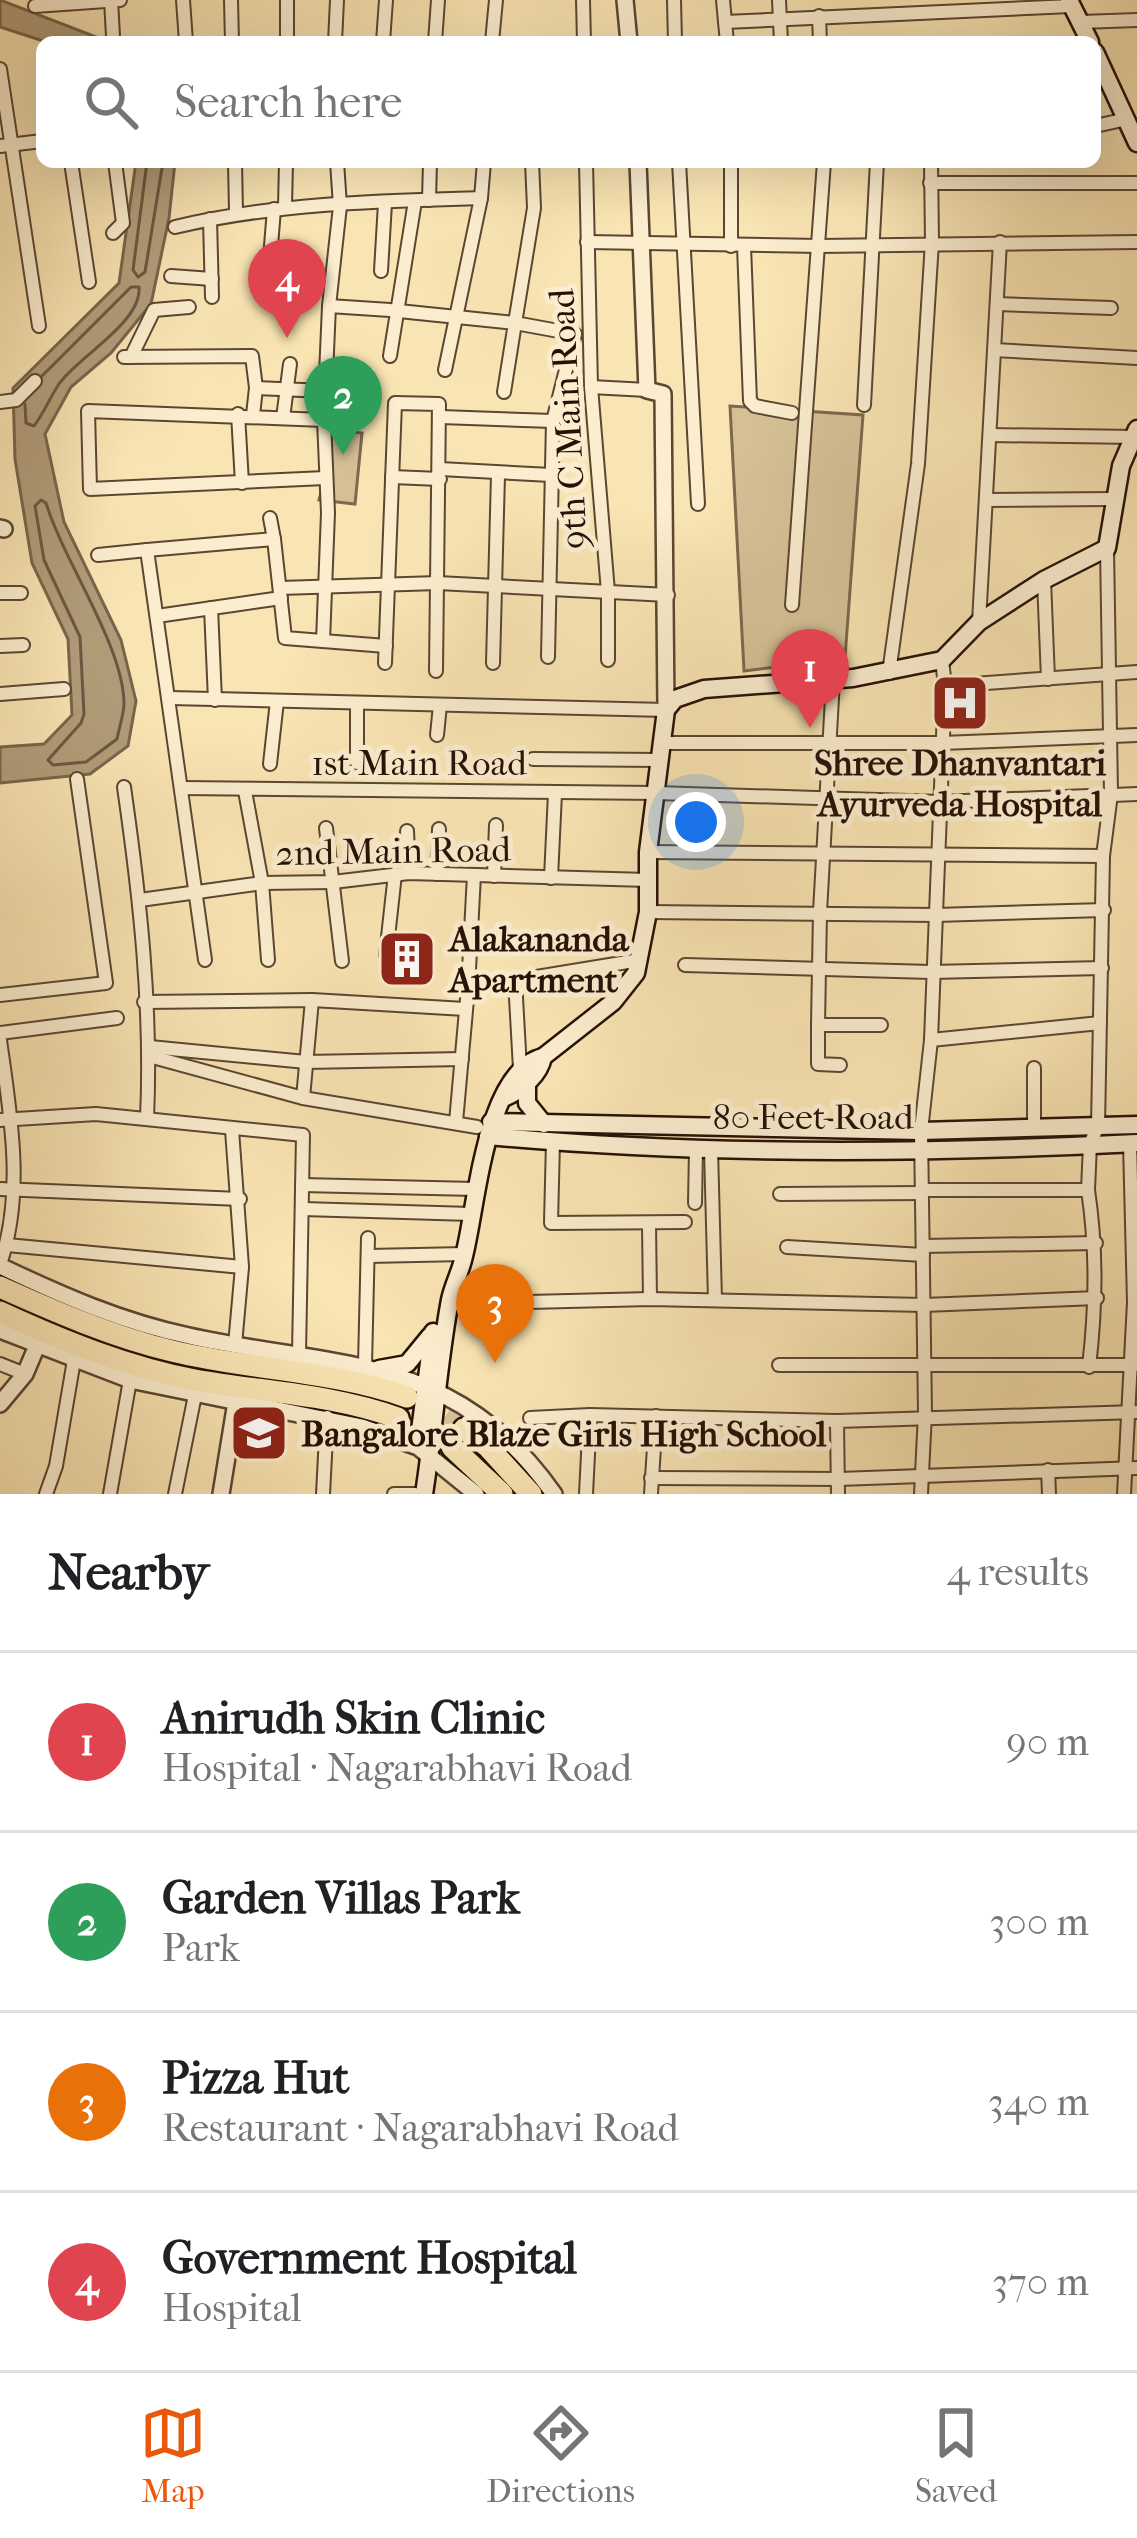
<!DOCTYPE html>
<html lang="en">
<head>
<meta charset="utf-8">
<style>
	body { margin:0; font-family:"IM FELL French Canon",serif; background:#f6f6f6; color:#202124 }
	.you { position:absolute; left:696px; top:822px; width:42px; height:42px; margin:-30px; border:9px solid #fff; border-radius:50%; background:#1a73e8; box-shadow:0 0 0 18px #1a73e833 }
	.badge { display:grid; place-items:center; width:78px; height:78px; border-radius:50%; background:#ea580c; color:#fff; font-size:39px; font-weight:700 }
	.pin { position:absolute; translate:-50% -99px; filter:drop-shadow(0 3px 6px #0008) }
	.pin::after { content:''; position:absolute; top:63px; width:42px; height:36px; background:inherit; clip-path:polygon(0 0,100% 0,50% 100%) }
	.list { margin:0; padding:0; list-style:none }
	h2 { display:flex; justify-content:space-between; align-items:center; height:156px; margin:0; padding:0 48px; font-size:51px }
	h2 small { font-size:39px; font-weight:400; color:#757577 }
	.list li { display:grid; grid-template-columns:78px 1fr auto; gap:36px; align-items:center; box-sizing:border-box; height:180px; padding:0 48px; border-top:3px solid #e0e0e0 }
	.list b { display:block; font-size:45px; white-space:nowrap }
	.list p { margin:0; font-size:39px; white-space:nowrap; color:#757577 }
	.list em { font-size:39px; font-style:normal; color:#757577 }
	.icon { flex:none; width:66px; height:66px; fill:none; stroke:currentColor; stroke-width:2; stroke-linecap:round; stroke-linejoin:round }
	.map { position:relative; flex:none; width:1137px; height:1494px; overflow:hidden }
	.search { position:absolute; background:#fff; box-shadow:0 12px 48px #0002; left:36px; right:36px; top:36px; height:132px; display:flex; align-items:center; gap:30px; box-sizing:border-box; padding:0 42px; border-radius:18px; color:#757577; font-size:45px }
	.sheet { height:876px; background:#fff }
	nav { display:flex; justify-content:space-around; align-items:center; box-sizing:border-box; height:168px; border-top:3px solid #e0e0e0; background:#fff; font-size:33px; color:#757577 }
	nav a { display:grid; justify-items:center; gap:6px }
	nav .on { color:#ea580c }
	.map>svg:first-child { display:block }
</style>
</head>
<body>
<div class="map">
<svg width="1137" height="1494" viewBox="0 0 1137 1494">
	<rect width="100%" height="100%" fill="#f9e4b3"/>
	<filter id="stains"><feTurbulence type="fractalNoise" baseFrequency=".00167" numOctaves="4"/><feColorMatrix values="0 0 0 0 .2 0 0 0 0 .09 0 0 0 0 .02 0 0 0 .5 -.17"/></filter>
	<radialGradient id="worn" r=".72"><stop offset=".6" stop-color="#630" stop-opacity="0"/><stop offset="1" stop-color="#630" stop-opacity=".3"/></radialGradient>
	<g fill="#d5c096" stroke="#7e684e" stroke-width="3">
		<polygon points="730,406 863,415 845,658 744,671"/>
		<polygon points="326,429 362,433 355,504 319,500 325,478"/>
	</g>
	<g fill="#b19c79" stroke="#79644b" stroke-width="3">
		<polygon points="0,0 109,42 46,42 0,27"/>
		<polygon points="136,162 175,162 169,218 151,304 111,353 71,387 45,434 64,522 121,640 136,701 128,746 90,774 0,783 0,747 44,744 72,715 68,639 32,563 15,459 13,388 119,283"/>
	</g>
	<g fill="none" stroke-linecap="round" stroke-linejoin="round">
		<g stroke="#6c5640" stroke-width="3">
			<polyline points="147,162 133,270 138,277 145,272 163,162"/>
			<path d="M25,404L26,423L34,426C44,413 50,397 59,384C77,357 142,323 139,287H131L42,376"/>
			<path d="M41,500L46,503C64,562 123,645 124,703C124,714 119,728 117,739L86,762L53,765L48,760L81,723L84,714L80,637L44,560L35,506Z"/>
		</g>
		<polyline stroke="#d9c499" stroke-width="21" stroke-dasharray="21 10" stroke-linecap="butt" points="418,1402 464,1429"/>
		<defs>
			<g id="minor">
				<polyline points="111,0 113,36"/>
				<polyline points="183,0 186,42"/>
				<polyline points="231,0 232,42"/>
				<polyline points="287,0 287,42"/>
				<polyline points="583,0 584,42"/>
				<polyline points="674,0 675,42"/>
				<polyline points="723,0 725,22"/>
				<polyline points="779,0 781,42"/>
				<polyline points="35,6 120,0"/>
				<polyline points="819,16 820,42"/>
				<polyline points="1081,22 1137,20"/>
				<polyline points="335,42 337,0"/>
				<polyline points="383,42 386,0"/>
				<polyline points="435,42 438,0"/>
				<polyline points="492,42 496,0"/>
				<polyline points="727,42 725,22 1071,6"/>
				<polyline points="0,69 39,326"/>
				<polyline points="1095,126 1127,119"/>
				<polyline points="0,146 42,141"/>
				<polyline points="71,162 89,282"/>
				<polyline points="235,162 236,212"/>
				<polyline points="532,162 534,208 515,323 575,334 553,421 548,657"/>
				<polyline points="586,162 591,387 608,592 608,660"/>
				<polyline points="679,162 698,504"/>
				<polyline points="930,183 1137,183"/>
				<polyline points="429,200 430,162"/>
				<polyline points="285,207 286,162"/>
				<polyline points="210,219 212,297"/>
				<path d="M175,227C275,203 379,201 481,198"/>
				<polyline points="113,233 123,223 115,162"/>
				<polyline points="587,242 820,246 1137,242"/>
				<polyline points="731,246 731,162"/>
				<polyline points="744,246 750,401 755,406 792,413"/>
				<polyline points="381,271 385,203"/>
				<polyline points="171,276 212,279"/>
				<polyline points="268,283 274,209"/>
				<polyline points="997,304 1111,308"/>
				<polyline points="329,306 390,310"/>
				<polyline points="399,311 515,323 504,392"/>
				<polyline points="994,350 1137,358"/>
				<polyline points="390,356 415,201"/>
				<polyline points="124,357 252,356 256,388 253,415"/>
				<polyline points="131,357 154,310 189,307"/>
				<polyline points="445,370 481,198 484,162"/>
				<polyline points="591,387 647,390"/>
				<polyline points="256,388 325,391"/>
				<polyline points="0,402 16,400 35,381"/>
				<polyline points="864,405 877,162"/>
				<polyline points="238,414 242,483"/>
				<polyline points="441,417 553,421"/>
				<polyline points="283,418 290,364"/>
				<polyline points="324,420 88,411 90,489 325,478"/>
				<polyline points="990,435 1137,437"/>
				<polyline points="440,469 551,475"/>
				<polyline points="392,477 440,479"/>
				<polyline points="986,500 1113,499"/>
				<polyline points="270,518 274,539"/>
				<polyline points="98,555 147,550"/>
				<polyline points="1044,580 1048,679"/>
				<polyline points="280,588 438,583 668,595"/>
				<polyline points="0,593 21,593"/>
				<polyline points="792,605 824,162"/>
				<polyline points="211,608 215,700"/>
				<polyline points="157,616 281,598"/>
				<polyline points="979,622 1000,242"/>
				<polyline points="323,641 328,513 324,420 329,306 340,206 337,162"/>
				<polyline points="0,646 23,645"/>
				<polyline points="385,663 395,403 439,404 436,671"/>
				<polyline points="493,663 498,475"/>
				<polyline points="889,673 918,464 932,242 931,162"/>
				<polyline points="833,680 820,912 818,1025 881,1025"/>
				<polyline points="945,686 1137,672"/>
				<polyline points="0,694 64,689"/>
				<polyline points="170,698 666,710"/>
				<polyline points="437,735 440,705"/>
				<polyline points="663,743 942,743 1137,735"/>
				<polyline points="533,759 661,760"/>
				<polyline points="357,763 357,703"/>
				<polyline points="270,764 277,701"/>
				<path d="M124,787C140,898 152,1007 147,1119"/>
				<polyline points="181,788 657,793 940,802 1137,794"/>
				<polyline points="245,791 262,883 268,960"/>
				<polyline points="326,828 342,961"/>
				<polyline points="407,831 409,873"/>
				<polyline points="648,852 1103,856"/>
				<polyline points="437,874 439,829"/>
				<polyline points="474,875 468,988 640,960"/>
				<polyline points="494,876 496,825"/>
				<polyline points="551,878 555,793"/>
				<polyline points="140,900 262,883 333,882 409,873 648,880"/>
				<polyline points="648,912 936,915 1104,910"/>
				<polyline points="386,955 395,874"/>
				<polyline points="205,960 147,550 274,539 285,638 386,646"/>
				<polyline points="685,965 931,972 1102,968"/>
				<polyline points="515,980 520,1069"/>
				<polyline points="0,995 106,983 77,779"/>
				<polyline points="144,1002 312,1000 465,1009"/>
				<polyline points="818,1025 818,1064 840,1065"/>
				<polyline points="0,1033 117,1018"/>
				<path d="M0,1040C10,1112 25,1193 0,1264"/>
				<polyline points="931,1040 1100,1023"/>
				<polyline points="150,1047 306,1062 462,1059"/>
				<polyline points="149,1056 303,1098 477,1127"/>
				<polyline points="1034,1068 1034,1127"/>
				<polyline points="303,1098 312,1000"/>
				<polyline points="0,1120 96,1114 303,1135 299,1354"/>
				<polyline points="456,1122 468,988"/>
				<polyline points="232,1130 242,1267 235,1345"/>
				<polyline points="553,1141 551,1223 685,1222"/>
				<polyline points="711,1149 715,1300"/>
				<polyline points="302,1185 475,1189"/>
				<polyline points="0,1189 240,1199"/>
				<path d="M923,1190H1088C1097,1251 1096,1306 1089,1367"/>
				<polyline points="1088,1190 1090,1144 1098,1126 1103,856 1111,794 1107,548"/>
				<polyline points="780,1194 923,1193"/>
				<polyline points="695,1203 696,1149"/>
				<polyline points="303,1209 471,1214"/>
				<polyline points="649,1224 650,1299"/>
				<polyline points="7,1245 242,1267"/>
				<polyline points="923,1246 1096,1243"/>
				<polyline points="787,1247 923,1255"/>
				<polyline points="368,1256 465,1254"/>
				<polyline points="449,1304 650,1299 924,1305 1097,1298"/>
				<polyline points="0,1364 25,1374"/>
				<polyline points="365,1365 368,1238"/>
				<polyline points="779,1365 1137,1365"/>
				<polyline points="530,1418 590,1415 837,1421"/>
				<polyline points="1048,1470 1049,1494"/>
				<polyline points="651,1478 839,1479 1137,1468"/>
				<polyline points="46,1494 56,1466 74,1360"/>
				<polyline points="110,1494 130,1380"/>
				<polyline points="175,1494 195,1395"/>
				<polyline points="323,1494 327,1417"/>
				<polyline points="394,1494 415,1494"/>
				<polyline points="586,1494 590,1415"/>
				<polyline points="651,1494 656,1416"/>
				<polyline points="838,1494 837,1421 1137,1412"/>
				<polyline points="921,1494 925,1413 921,1131 931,1040 945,686 942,660"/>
				<polyline points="1124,1494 1134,1302 1130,1143"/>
			</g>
			<g id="tertiary">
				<polyline points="625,0 629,42"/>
				<polyline points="638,162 647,390 663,394 666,710"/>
				<polyline points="0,528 4,529"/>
				<path d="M0,1266C61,1295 122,1322 189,1336C339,1369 454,1353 554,1494"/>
				<polyline points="0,1330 130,1380 362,1427 418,1447 476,1494"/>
				<polyline points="0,1404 25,1374 39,1341"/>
				<polyline points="221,1494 236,1402"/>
			</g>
			<g id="secondary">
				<polyline points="1069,0 1090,42"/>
				<polyline points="1095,52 1137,143"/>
				<polyline points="543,1057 613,1002 636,973 648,912 648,852 666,710 675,699 704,689 853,678 942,660 979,622 1044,580 1107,548 1121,466 1137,429"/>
				<polyline points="527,1081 527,1103 544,1124"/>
				<polyline points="491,1122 921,1131 1137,1125"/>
				<path d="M488,1136C703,1156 922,1154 1137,1143"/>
				<polyline points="379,1369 407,1364 430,1336"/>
				<polyline points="419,1438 433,1332"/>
				<path d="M424,1494C434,1430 438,1364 450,1300C453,1285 461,1271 464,1256C477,1206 485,1071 543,1057C540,1074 522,1090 506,1097"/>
			</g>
			<g id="trunk">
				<path d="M0,1287C56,1312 113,1337 172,1351C250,1370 330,1370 407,1397"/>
				<path d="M0,1312C63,1341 127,1367 195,1380C263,1392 332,1394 398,1418"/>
				<polyline points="464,1429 487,1446 531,1494"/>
				<polyline points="452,1447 502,1494"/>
			</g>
		</defs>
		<use href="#minor" stroke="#5b4632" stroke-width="16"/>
		<use href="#tertiary" stroke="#5b4632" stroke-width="20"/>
		<use href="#secondary" stroke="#261107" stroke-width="21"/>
		<use href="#trunk" stroke="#261107" stroke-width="26"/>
		<use href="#minor" stroke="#fbedce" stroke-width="12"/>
		<use href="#tertiary" stroke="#fbedce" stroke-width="15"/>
		<use href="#secondary" stroke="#fbedce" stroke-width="16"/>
		<use href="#trunk" stroke="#f9e4b3" stroke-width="21"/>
	</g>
	<defs>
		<symbol id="hospital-square" viewBox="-11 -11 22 22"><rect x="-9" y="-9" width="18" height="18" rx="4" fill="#8f2418" stroke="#fbedce"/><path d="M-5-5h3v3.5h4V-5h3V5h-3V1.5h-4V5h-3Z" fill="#fff"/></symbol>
		<symbol id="building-square" viewBox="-11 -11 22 22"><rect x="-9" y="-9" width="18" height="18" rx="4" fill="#8f2418" stroke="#fbedce"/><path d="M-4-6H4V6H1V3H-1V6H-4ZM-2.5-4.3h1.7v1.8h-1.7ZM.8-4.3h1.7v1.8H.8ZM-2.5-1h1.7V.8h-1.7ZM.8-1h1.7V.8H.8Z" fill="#fff"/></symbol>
		<symbol id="school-square" viewBox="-11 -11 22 22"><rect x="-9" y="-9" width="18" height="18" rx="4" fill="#8f2418" stroke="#fbedce"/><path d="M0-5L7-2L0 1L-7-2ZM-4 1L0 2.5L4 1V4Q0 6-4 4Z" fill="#fff"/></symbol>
	</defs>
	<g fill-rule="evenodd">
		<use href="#hospital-square" x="927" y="670" width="66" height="66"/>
		<use href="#building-square" x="374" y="926" width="66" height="66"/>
		<use href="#school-square" x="226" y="1400" width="66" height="66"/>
	</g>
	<g text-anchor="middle" stroke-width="10" stroke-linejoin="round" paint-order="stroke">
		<g font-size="36" fill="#261107" stroke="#fbedce">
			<text transform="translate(567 419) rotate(-93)" y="13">9th C Main Road</text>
			<text x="419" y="775">1st Main Road</text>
			<text transform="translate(393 850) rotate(-1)" y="13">2nd Main Road</text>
			<text x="813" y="1129">80 Feet Road</text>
		</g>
		<g font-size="36" font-weight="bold" fill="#261107" stroke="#fbedce" text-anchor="start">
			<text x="960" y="775" text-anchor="middle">Shree Dhanvantari<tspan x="960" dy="41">Ayurveda Hospital</tspan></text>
			<text x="449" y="951">Alakananda<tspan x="449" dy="41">Apartment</tspan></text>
			<text x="301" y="1446">Bangalore Blaze Girls High School</text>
		</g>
	</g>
	<rect width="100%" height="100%" filter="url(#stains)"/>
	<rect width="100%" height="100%" fill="url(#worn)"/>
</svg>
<div class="you"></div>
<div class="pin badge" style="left:810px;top:728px;background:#e0444e">1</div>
<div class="pin badge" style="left:343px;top:455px;background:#2e9e5b">2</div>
<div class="pin badge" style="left:495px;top:1363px;background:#e8710a">3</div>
<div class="pin badge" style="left:287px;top:338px;background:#e0444e">4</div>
<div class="search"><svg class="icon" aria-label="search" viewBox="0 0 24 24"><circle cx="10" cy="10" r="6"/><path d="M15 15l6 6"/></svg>Search here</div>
</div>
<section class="sheet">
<h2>Nearby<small>4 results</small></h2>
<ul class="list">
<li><span class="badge" style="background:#e0444e">1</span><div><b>Anirudh Skin Clinic</b><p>Hospital · Nagarabhavi Road</p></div><em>90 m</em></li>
<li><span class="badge" style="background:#2e9e5b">2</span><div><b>Garden Villas Park</b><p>Park</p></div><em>300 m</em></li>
<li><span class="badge" style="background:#e8710a">3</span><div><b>Pizza Hut</b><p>Restaurant · Nagarabhavi Road</p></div><em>340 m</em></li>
<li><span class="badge" style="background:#e0444e">4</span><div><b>Government Hospital</b><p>Hospital</p></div><em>370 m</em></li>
</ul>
</section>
<nav>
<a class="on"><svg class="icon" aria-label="map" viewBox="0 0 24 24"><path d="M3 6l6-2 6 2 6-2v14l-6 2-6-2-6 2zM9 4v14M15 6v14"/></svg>Map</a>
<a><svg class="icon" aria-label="directions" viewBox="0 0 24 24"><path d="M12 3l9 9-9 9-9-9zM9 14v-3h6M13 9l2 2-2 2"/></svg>Directions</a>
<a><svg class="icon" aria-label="saved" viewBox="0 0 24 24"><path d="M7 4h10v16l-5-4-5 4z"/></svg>Saved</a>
</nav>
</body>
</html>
